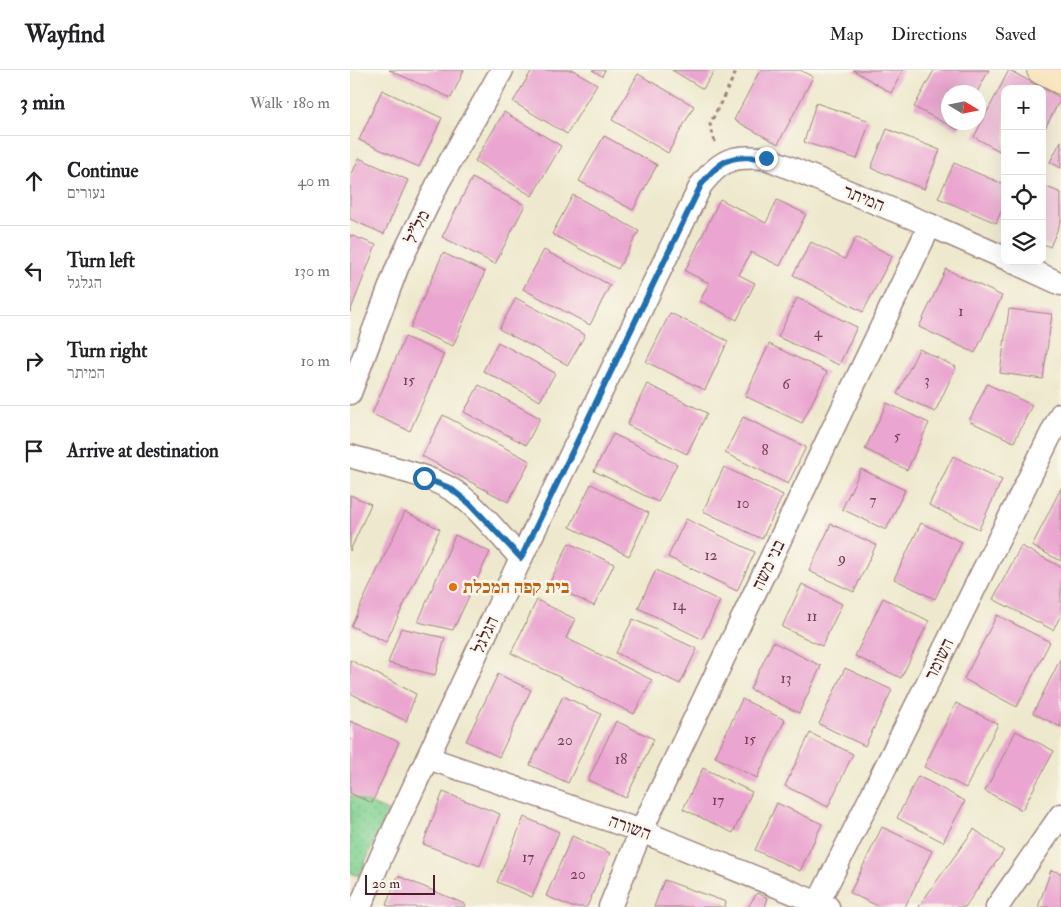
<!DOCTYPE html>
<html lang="en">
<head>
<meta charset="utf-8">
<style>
	body { margin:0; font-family:"IM FELL Double Pica","Frank Ruhl Libre",serif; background:#f2f2f2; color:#202124 }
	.controls { position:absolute; right:15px; top:15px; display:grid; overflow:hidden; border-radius:10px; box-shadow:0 5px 20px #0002 }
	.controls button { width:45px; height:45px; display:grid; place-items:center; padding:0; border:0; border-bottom:1px solid #e0e0e0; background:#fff; color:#202124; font:25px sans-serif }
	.compass { position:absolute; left:591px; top:15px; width:45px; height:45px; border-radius:50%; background:#fff; box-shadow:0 5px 20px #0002; rotate:100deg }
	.scale { position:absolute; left:15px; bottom:12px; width:70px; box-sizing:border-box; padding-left:5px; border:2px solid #4a1f2b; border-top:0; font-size:14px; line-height:18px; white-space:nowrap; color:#4a1f2b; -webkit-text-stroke:4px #fbf7ec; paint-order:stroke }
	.stop { position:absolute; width:15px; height:15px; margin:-11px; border:4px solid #1f6fb2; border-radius:50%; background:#fff }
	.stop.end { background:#1f6fb2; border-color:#fff; box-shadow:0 1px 5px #0008 }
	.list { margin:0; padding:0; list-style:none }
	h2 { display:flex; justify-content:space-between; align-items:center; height:65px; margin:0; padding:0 20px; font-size:21px }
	h2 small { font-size:16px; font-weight:400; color:#757577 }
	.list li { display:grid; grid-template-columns:32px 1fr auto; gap:15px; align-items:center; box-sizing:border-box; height:90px; padding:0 20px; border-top:1px solid #e0e0e0 }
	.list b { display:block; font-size:19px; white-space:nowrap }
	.list p { margin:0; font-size:16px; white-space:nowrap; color:#757577 }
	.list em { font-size:16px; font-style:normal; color:#757577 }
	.icon { flex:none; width:28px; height:28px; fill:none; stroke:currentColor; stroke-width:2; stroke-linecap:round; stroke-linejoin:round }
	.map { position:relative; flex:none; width:711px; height:837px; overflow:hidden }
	header { display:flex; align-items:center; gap:30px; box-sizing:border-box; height:70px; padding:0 25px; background:#fff; border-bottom:1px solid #e0e0e0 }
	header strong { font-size:24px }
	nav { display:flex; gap:28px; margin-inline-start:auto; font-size:18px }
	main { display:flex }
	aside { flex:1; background:#fff }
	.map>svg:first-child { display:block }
</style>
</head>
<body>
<header>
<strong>Wayfind</strong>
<nav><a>Map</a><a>Directions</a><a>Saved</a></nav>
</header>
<main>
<aside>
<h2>3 min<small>Walk · 180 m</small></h2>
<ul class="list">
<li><svg class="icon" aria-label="ahead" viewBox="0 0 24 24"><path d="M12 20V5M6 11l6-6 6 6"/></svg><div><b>Continue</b><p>נעורים</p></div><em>40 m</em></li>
<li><svg class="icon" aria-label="left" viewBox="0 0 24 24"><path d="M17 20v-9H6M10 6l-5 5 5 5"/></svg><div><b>Turn left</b><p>הגלגל</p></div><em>130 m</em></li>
<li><svg class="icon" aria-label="right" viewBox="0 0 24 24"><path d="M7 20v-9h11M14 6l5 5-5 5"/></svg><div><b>Turn right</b><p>המיתר</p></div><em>10 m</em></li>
<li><svg class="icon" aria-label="arrive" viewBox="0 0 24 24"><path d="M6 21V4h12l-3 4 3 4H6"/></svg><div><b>Arrive at destination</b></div></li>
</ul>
</aside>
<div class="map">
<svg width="711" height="837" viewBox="0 0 711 837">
	<defs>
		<pattern id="park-dots" width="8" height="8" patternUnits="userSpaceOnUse" patternTransform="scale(1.25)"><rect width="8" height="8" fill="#80d192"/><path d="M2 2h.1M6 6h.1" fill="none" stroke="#70b37e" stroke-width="1.8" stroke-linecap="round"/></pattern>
	</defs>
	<rect width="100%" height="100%" fill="#fbf7ec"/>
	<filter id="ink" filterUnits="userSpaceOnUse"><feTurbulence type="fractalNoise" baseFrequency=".02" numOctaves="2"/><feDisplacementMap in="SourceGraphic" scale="10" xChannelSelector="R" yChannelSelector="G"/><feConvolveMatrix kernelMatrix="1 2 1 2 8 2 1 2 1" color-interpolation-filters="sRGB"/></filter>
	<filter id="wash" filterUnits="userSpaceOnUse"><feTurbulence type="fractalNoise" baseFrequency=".0096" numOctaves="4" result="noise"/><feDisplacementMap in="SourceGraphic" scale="20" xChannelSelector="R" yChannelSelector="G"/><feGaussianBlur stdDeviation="1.12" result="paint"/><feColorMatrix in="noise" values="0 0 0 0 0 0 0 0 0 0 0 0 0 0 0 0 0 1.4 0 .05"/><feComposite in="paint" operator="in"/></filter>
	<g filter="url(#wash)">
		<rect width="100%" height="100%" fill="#eee9ce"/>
		<polygon fill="url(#park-dots)" stroke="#65785e" points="0,725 38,741 9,806 0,803"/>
		<g id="blocks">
			<g fill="#eaa5d0">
				<polygon points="39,0 114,0 101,28"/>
				<polygon points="182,0 223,0 247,14 217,64 163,32"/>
				<polygon points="242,0 255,0 252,6"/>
				<polygon points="322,0 365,0 353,19"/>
				<polygon points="410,0 450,0 463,7 428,74 384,50"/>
				<polygon points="503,0 553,0 541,23"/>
				<polygon points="584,0 639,0 627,22 598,22 598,52 612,52 608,60 564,37"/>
				<polygon points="659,0 711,28 692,64 692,19 655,19 655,84 624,67"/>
				<polygon points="288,4 344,36 318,83 262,50"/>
				<polygon points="32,20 92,48 69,97 9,70"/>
				<polygon points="466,33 520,51 507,89 454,72"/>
				<polygon points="154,42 211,76 182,126 125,91"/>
				<polygon points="537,59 590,80 574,119 521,98"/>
				<polygon points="254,66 307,95 283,140 229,111"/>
				<polygon points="711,71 711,98 700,92"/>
				<polygon points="9,88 58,110 34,164 0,149 0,108"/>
				<polygon points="604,93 655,115 655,133 646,153 588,128"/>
				<polygon points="122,108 175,135 145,194 92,167"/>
				<polygon points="692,115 711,123 711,151 700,177 692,173"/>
				<polygon points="223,125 289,161 268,199 202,164"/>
				<polygon points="370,129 416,153 427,130 456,144 430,196 401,182 389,205 405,213 387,250 350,231 359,213 335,201"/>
				<polygon points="0,165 26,175 0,242"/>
				<polygon points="506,167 542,186 513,242 443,205 461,172 495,189"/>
				<polygon points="194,180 260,215 240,255 173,219"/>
				<polygon points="93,183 135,202 103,276 60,258"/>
				<polygon points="596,199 652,226 625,283 569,257"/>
				<polygon points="166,228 235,265 218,295 149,259"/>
				<polygon points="447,228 507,257 489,295 428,267"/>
				<polygon points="659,239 702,244 693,309 650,303"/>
				<polygon points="320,243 378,271 355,320 296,292"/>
				<polygon points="55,267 94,284 60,361 22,344"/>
				<polygon points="148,272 205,303 190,331 133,301"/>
				<polygon points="419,274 477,302 452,353 395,326"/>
				<polygon points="569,279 606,297 585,342 547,324"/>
				<polygon points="297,314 357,343 337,384 277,355"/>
				<polygon points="637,314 682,335 664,372 619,351"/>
				<polygon points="129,315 190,348 176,375 114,342"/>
				<polygon points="537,333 579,353 557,400 515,379"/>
				<polygon points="93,345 180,391 158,432 72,386"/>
				<polygon points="393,347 456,377 438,414 375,383"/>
				<polygon points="263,364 327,394 308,432 244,401"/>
				<polygon points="603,386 652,410 629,459 579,435"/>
				<polygon points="374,397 433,425 412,469 353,441"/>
				<polygon points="511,399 555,420 536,460 492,439"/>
				<polygon points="241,414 299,443 279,486 220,457"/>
				<polygon points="711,418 711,491 682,476"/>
				<polygon points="0,425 21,434 0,481"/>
				<polygon points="55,442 90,459 36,572 1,556"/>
				<polygon points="336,449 405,482 387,521 318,487"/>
				<polygon points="571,453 612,472 585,529 544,509"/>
				<polygon points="481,454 526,475 504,522 459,501"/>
				<polygon points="105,465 140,482 103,560 68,552"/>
				<polygon points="219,473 264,494 244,536 199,514"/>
				<polygon points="671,476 711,497 711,545 703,560 643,529"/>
				<polygon points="306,500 370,531 352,569 288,538"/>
				<polygon points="452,514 492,534 472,576 432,557"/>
				<polygon points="533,528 579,551 551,608 505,586"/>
				<polygon points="187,530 225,549 216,568 302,610 284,644 161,583"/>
				<polygon points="647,545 700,572 667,637 614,609"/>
				<polygon points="283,549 347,579 330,614 266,583"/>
				<polygon points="51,558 95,568 85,605 38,593"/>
				<polygon points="423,572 471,596 449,643 400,619"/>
				<polygon points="711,588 711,657 683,643"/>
				<polygon points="0,590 66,624 56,651 0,623"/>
				<polygon points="495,598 542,620 515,676 469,654"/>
				<polygon points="148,604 181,620 149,687 116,671"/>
				<polygon points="213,626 251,644 218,713 180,695"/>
				<polygon points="392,629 435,650 407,708 365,687"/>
				<polygon points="606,633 648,654 616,718 574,697"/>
				<polygon points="0,651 49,672 22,733 0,723"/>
				<polygon points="266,651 304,669 276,728 238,710"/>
				<polygon points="666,661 704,681 672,740 635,721"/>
				<polygon points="460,663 503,684 478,737 435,716"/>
				<polygon points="353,698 402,722 383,763 333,739"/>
				<polygon points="568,706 615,731 593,772 547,748"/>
				<polygon points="93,722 150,744 130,796 73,774"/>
				<polygon points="427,733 472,754 450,801 405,780"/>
				<polygon points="174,747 209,762 182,827 147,812"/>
				<polygon points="532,757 582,781 555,837 530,837 500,823"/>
				<polygon points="624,759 654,781 615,837 571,837 569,836"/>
				<polygon points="222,766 260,783 237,837 222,837 196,826"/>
				<polygon points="701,800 711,803 711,837 688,837"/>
				<polygon points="48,806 115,834 114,837 42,837 36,835"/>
				<polygon points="314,810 376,832 375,837 304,837"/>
				<polygon points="407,823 418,828 415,837 398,837"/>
			</g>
		</g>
	</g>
	<g filter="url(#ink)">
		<use href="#blocks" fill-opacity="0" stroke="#9c847c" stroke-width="1"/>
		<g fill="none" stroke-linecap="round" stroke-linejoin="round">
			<defs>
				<g id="minor">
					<polyline points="661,191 711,214"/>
					<polyline points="0,323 47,198 89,111 152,0"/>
					<path d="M0,386C32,396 70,402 99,418C125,432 150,467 171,488"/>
					<polyline points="78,688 291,761 478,837"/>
					<polyline points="468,833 711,344"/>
					<path d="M10,837L31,787L171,488L351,115C372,88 383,86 416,88L580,155L655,188"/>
					<polyline points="260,837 291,761 580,155"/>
					<polyline points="647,837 711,745"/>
				</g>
				<polyline id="secondary" points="691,0 711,10"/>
			</defs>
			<use href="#minor" stroke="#9c847c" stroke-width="25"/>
			<use href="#secondary" stroke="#9c847c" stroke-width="30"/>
			<polyline stroke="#9c847c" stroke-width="3" stroke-dasharray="4 4" stroke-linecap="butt" points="365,72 360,54 387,0"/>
			<use href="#minor" stroke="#fff" stroke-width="22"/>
			<use href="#secondary" stroke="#fbe6c3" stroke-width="28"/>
		</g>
	</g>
	<g fill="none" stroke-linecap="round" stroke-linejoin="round" filter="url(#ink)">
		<path stroke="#1f6fb2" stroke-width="6" d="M74,408L100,418L120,434L171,488L351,115C373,86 382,86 416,88"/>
	</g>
	<circle fill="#e8710a" stroke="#fbf7ec" stroke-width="2" cx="103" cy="517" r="5"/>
	<g text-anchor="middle" stroke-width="5" stroke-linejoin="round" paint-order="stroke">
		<g font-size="15" fill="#724054">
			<text x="611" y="246">1</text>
			<text x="468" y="267">4</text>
			<text x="59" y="315">15</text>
			<text x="577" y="315">3</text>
			<text x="436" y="319">6</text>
			<text x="547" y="371">5</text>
			<text x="415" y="385">8</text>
			<text x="523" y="435">7</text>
			<text x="393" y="438">10</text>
			<text x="361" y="490">12</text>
			<text x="492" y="493">9</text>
			<text x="329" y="540">14</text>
			<text x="462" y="551">11</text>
			<text x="436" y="613">13</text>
			<text x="400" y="674">15</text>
			<text x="215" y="675">20</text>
			<text x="271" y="694">18</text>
			<text x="368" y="735">17</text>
			<text x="178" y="792">17</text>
			<text x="228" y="809">20</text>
		</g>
		<g font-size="18" fill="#4a1f2b" stroke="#fbf7ec">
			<text transform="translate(514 128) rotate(22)" y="6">המיתר</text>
			<text transform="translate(67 157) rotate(-64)" y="6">מל"ל</text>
			<text transform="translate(418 495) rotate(-64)" y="6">בני משה</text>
			<text transform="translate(135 565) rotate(-65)" y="6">הגלגל</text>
			<text transform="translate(589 589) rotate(-64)" y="6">השומר</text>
			<text transform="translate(280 757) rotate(20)" y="6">השורה</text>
		</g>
		<g font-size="18" font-weight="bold" fill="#c56008" stroke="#fbf7ec" text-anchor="start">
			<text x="113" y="523">בית קפה המכלת</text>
		</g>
	</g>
</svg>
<div class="controls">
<button>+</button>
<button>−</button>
<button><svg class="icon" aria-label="locate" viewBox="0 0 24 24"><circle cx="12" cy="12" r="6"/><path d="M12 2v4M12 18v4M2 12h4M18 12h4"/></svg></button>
<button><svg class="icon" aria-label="layers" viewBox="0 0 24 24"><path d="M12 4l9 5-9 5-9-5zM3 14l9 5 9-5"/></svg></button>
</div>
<svg class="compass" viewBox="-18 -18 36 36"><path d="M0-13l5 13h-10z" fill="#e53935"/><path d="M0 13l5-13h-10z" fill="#757577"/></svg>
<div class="scale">20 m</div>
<div class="stop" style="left:74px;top:408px"></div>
<div class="stop end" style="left:416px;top:88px"></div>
</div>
</main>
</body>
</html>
